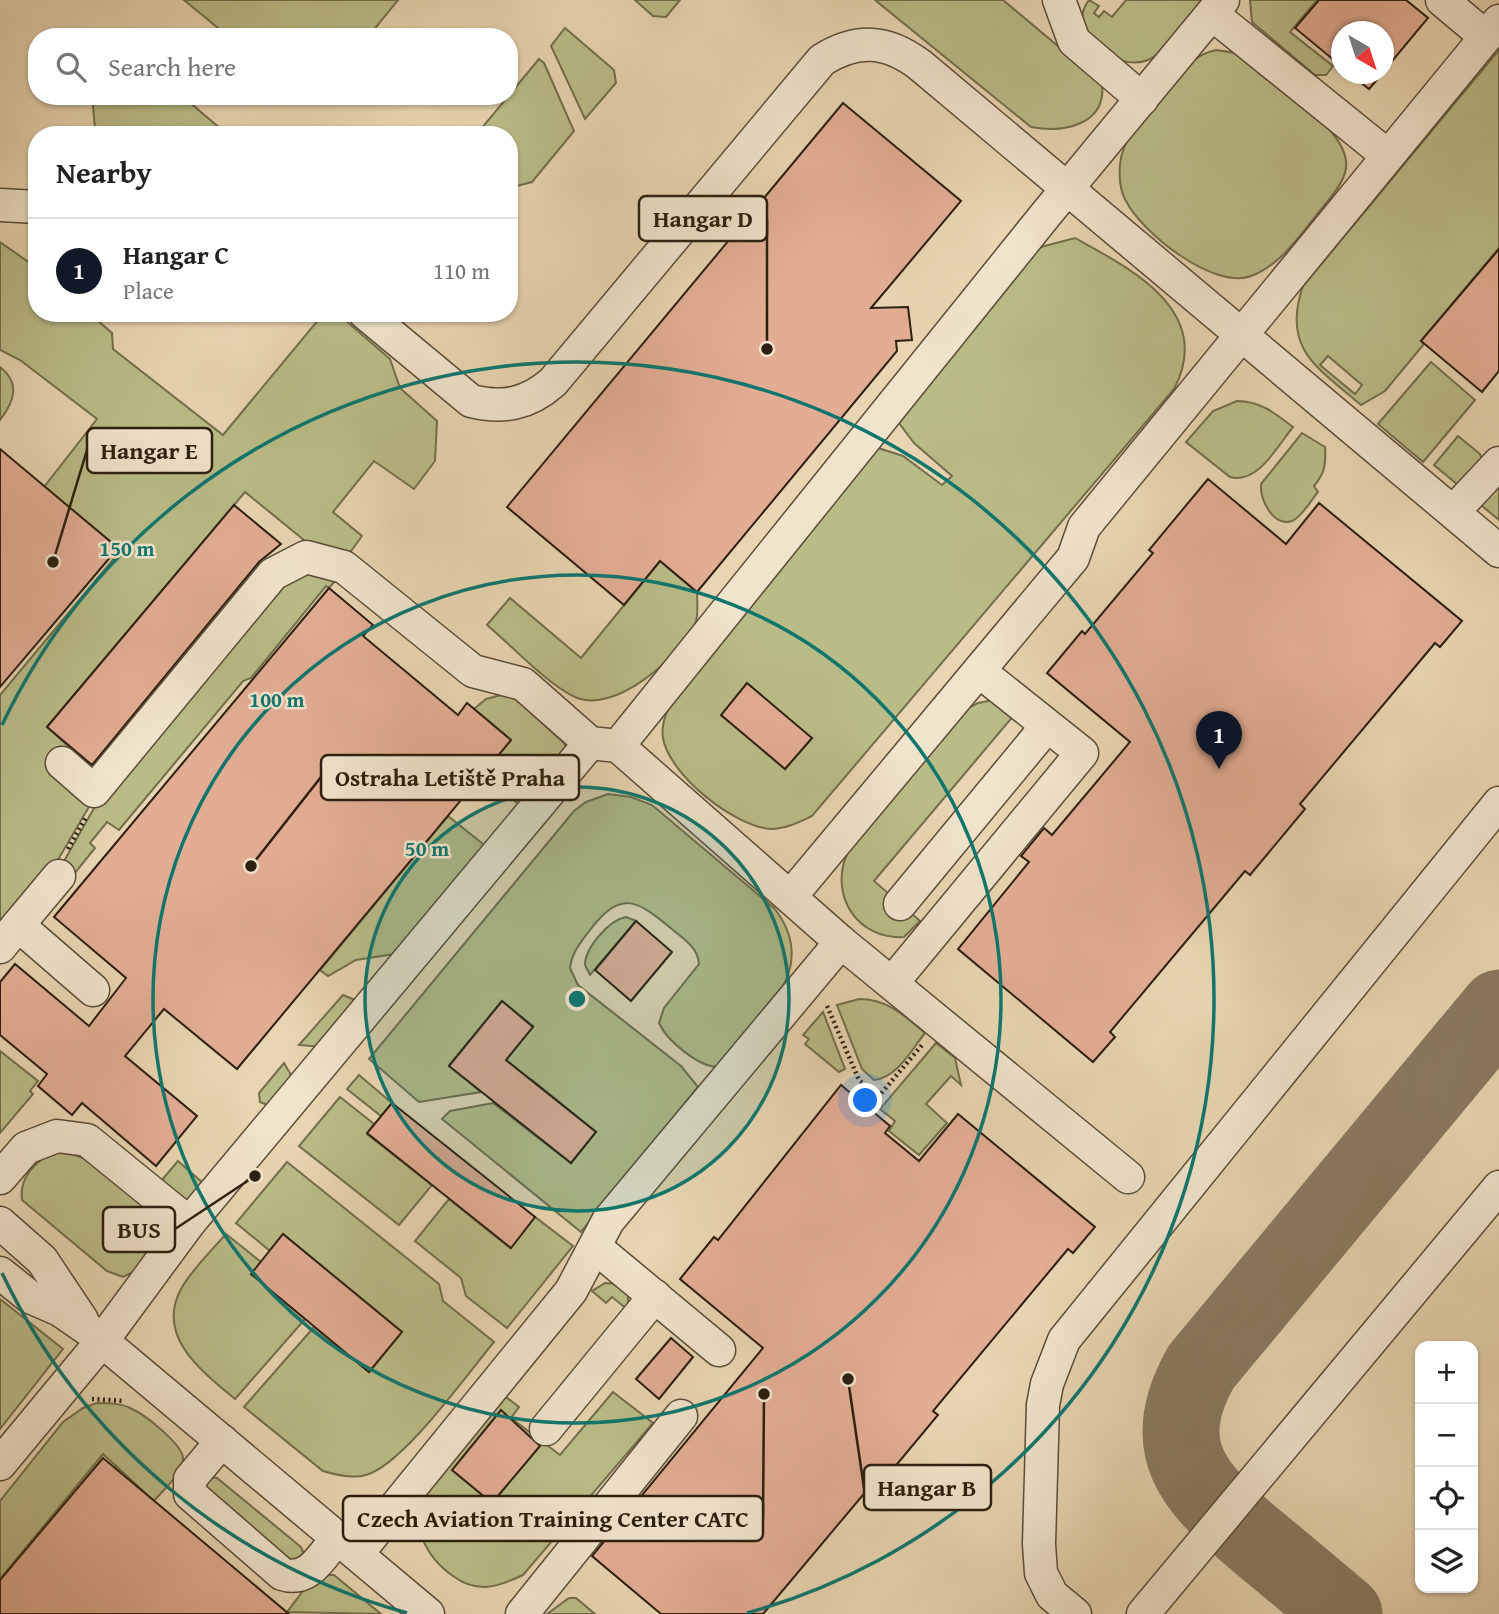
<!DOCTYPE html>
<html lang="en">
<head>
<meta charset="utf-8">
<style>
	body { margin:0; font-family:"Gentium Book Plus",serif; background:#f2f2f2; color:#222 }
	.controls { position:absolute; right:21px; bottom:21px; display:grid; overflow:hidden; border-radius:14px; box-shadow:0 2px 5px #0004 }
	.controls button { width:63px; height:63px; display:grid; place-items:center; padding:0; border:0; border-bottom:2px solid #e0e0e0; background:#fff; color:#222; font:35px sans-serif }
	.compass { position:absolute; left:1331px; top:21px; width:63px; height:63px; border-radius:50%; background:#fff; box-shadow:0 2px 5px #0004; rotate:141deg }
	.you { position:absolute; left:866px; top:1101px; width:24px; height:24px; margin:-18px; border:5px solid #fff; border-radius:50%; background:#1a73e8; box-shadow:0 0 0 10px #1a73e833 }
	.badge { display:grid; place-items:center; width:46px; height:46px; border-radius:50%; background:#111827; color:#fff; font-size:23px; font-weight:700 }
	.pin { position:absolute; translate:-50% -58px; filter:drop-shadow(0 2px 4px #0008) }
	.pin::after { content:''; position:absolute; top:37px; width:24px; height:21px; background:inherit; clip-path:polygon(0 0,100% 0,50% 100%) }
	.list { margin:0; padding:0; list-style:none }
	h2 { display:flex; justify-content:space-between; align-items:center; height:91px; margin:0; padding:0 28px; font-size:30px }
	h2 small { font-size:23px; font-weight:400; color:#767676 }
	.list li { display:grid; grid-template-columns:46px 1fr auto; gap:21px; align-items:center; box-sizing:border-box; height:105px; padding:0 28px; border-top:2px solid #e0e0e0 }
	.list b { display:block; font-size:26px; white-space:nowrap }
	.list p { margin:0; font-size:23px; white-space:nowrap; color:#767676 }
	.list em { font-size:23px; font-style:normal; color:#767676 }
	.icon { flex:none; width:38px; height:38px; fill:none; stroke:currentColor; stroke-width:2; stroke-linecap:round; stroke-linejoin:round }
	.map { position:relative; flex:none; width:1499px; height:1614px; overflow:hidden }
	.search { position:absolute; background:#fff; box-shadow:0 2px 5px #0004; left:28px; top:28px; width:490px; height:77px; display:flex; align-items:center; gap:18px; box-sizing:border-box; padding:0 24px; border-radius:28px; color:#767676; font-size:26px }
	.panel { position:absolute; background:#fff; box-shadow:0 2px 5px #0004; left:28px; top:126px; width:490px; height:196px; border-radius:28px }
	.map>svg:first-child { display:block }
</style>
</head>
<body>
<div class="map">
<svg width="1499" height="1614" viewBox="0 0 1499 1614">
	<rect width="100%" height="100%" fill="#e8d5b1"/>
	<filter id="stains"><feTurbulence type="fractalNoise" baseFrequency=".00286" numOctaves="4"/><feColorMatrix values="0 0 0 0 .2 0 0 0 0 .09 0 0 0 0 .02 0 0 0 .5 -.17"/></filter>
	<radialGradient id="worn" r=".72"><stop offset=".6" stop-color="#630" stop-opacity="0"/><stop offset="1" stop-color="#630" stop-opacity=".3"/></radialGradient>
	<g fill="#babc88" stroke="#726e4c" stroke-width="2" fill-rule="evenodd">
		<polygon points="184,0 398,0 368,37 229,37"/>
		<polygon points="635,0 680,0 666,17 653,16"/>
		<path d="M875,0H1003L1102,83C1107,125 1064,133 1031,127Z"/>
		<path d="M1089,0L1099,6L1094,13L1099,17L1104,11L1112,17L1126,0H1203C1190,15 1166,53 1148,60C1116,73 1064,32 1089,0Z"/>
		<polygon points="1250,0 1317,0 1290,32 1333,66 1326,75 1315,75 1252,22"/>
		<polygon points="565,28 614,70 616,83 585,119 551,46"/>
		<path d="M1216,50L1236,53L1329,129C1357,161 1348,177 1323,207C1303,231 1282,265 1251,276C1214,290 1142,233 1126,201C1120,191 1119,176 1120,164C1123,136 1146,114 1164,93C1179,75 1191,55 1216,50Z"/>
		<path d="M1499,50V248L1421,341L1424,344L1385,391L1361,405C1318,368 1281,349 1303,286ZM1328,356L1362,385L1355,394L1320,365Z"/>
		<polygon points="539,59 544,63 574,131 532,182 513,187 509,185 509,135 476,135"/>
		<polygon points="92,96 182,96 228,135 103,135 95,128"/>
		<path d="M1075,238C1131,269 1215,311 1174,389L812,816C799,822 786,829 771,829C735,827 669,775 663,738C660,721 671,702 679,687L878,448L903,456L942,485L952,476L914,443L899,423L1024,264L1041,247ZM722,715L812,738L785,769Z"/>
		<polygon points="0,242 37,268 37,313 89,313 112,333 113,349 223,435 324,313 337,313 390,359 400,388 437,421 435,461 414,489 374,461 333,512 362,536 349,554 315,549 245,492 47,727 70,748 54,767 93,800 49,875 0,933 0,695 121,550 44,487 97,419 20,360 0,350"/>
		<polygon points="1431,362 1475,400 1423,462 1378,424"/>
		<path d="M0,367C21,383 14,402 0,420Z"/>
		<path d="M1237,401C1260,401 1275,413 1293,427C1278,445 1258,485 1230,477L1186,442L1213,411Z"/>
		<path d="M1302,433L1325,447C1326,464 1325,473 1314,486L1318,492C1311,500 1302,517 1292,521C1273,527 1260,500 1261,484Z"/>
		<polygon points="1458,436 1480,454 1483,463 1458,485 1434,465"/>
		<polygon points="1499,476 1499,520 1481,505"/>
		<path d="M660,561L697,592C697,601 699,616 695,624C679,657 615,715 575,697C548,685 511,645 487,625L510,598L581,658Z"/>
		<polygon points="301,572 329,576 335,581 329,588 326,586 251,678 243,681 119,830 107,822 90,843 95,848 70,879 59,870 98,801 274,589"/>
		<polygon points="501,695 515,698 565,744 565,753 527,801 518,804 482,775 511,740 474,709 486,699"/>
		<path d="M988,701H996L1015,714L874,881L920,921L904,937C858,940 829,896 847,854L960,713L978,703Z"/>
		<path d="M608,794L631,797L652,805L774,908C824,971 757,1019 717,1067C698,1066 667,1041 659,1023L664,1008L699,964C698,948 685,940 673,930C638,901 622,888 590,930C580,943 572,952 570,968L578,985L681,1066L698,1087L581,1232L442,1119L450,1111L493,1103L571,1163L596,1132L532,1080L491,1078L533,1026L502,1001L449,1065L481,1092L419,1102L369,1059L574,811L586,802Z"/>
		<polygon points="448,816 483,844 484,853 401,953 356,960 328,976 320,970"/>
		<path d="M626,917L636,921L590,975L585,965C585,948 609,920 626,917Z"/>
		<polygon points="343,995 355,1000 323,1047 299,1045"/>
		<path d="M859,999C888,999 905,1016 925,1033C912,1049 897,1078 874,1080L862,1069L837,1005Z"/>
		<polygon points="823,1012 845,1069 839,1072 805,1044 809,1039 803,1035"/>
		<polygon points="936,1043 955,1058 961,1085 951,1076 926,1104 947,1123 919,1155 889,1131 895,1121 880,1109"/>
		<polygon points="0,1051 38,1081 30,1091 33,1094 0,1133"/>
		<polygon points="284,1063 295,1082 270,1106 260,1102 259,1093"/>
		<polygon points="359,1075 392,1103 381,1116 347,1089"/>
		<polygon points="340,1097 374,1124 367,1134 432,1185 399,1225 299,1146"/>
		<path d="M55,1153C75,1150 86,1164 104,1163L172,1225L133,1272L123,1277L107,1271L22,1200C19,1178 35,1160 55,1153Z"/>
		<polygon points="178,1161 203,1183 192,1203 156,1187"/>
		<path d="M287,1162L439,1284L443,1301L494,1342C467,1374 403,1465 366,1475C352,1479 336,1475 323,1471L244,1407L314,1327L369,1372L402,1332L283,1234L270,1251L236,1223Z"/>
		<polygon points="449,1199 510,1248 535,1217 573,1246 507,1328 466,1296 461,1278 415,1241"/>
		<path d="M226,1234L261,1262L252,1274L305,1319L235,1399C203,1372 155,1337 181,1289C192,1269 211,1251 226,1234Z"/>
		<polygon points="605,1283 616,1284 628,1293 628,1310 612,1297 606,1303 592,1291"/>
		<polygon points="0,1299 63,1349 0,1429"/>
		<path d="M613,1392L653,1423L523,1575C498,1587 477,1594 453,1576C427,1558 407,1523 426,1492C435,1479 446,1466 456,1454C471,1434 487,1414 502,1394L519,1407L511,1418L560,1455Z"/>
		<path d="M97,1403C108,1403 120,1403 130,1408C144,1414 186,1446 183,1461C181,1475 163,1490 154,1501L103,1454L0,1579V1501L63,1422L83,1408Z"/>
		<polygon points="210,1477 217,1478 301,1547 305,1556 292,1561 288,1558 207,1491 205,1483"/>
		<polygon points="329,1575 334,1575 381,1614 287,1612 306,1587"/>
		<polygon points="569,1598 576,1598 595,1614 547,1614"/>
	</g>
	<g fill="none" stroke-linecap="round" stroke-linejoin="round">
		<path stroke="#8a7a60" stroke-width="77" d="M1344,1614C1316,1590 1287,1566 1258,1542C1196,1490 1154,1450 1201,1367L1499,1008"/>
	</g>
	<g fill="#e3ad94" stroke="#2b1f0f" stroke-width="2">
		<polygon points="1319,0 1406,0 1428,18 1383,72 1383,32 1341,32 1341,66 1295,28"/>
		<polygon points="1350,74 1382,74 1369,89"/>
		<polygon points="843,103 961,201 871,308 908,307 912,340 896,341 897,351 697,592 660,561 624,605 507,507"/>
		<polygon points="1499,249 1499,371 1482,392 1421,341"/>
		<polygon points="0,449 118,548 0,687"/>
		<polygon points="1208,479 1286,544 1319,503 1462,621 1440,647 1435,643 1300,804 1305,809 1250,875 1245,871 1110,1032 1115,1037 1093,1062 958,949 1029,862 1021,856 1044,828 1052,835 1130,742 1047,673 1082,631 1085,634 1153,553 1149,550"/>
		<polygon points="234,505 281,544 259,562 92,765 47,727"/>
		<polygon points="329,588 373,625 363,636 458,715 467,703 511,740 237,1069 164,1009 125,1056 197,1116 156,1166 82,1103 72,1115 38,1086 47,1074 0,1035 0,982 15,964 89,1026 126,978 54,917"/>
		<polygon points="747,683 812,738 785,769 721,715"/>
		<polygon points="636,921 672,952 631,1001 595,970"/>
		<polygon points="502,1001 533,1027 506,1060 596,1132 571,1163 449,1066"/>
		<polygon points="841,1085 890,1126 885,1133 919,1161 958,1114 1095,1227 1073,1253 1068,1249 933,1411 938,1415 883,1481 878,1477 763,1614 661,1614 592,1556 763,1348 680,1279 714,1237 718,1240"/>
		<polygon points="392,1103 535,1217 511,1248 367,1133"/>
		<polygon points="283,1234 402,1332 369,1372 251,1274"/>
		<polygon points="671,1338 693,1357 659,1399 636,1379"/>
		<polygon points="501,1410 540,1446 492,1503 452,1470"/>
		<polygon points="103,1458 183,1525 289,1614 0,1614 0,1580"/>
	</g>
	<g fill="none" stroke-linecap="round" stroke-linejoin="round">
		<defs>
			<g id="minor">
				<polyline points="1059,0 1074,41 1142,99"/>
				<polyline points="1442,0 1486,37"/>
				<polyline points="1212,14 1388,156"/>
				<polyline points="0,205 37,207"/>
				<path d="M365,313L471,401C503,409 528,404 553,382L822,60C857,38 887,40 920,65L1499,551"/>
				<polyline points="1454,511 1499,463"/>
				<polyline points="618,746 1047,213 1223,0"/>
				<polyline points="62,763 94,791 273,574 306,557 344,567 473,671 523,684 590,743 618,746 841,942 1128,1177"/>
				<polyline points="790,897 1073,558 1084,527 1499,21"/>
				<polyline points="900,904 1047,726"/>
				<polyline points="18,925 59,876"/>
				<polyline points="0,947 18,925 93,990"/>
				<polyline points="892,983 1082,753 979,671"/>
				<polyline points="0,1178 26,1148 57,1136 87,1140 189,1223"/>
				<polyline points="0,1223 42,1260 82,1320"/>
				<polyline points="595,1247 719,1350"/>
				<polyline points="0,1273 30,1297 60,1310 89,1330 428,1614"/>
				<polyline points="546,1429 655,1296"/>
				<path d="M222,1441L190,1479V1494L282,1574C309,1583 322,1556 337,1538"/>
				<polyline points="0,1464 102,1341 189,1223 590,743"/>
				<polyline points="357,1554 571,1291 608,1221 841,942"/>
				<polyline points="522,1614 681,1416"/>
				<polyline points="1075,1614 1052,1595 1041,1573 1039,1544 1043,1405 1047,1384 1064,1340 1499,803"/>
				<polyline points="1143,1614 1499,1187"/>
			</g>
		</defs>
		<use href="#minor" stroke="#5a4c38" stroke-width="35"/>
		<g stroke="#2b1f0f" stroke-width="4.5" stroke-dasharray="2 3.5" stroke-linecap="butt">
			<polyline points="68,849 86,817"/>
			<polyline points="827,1006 859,1080 879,1096 922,1045"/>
			<polyline points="92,1399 125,1401"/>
		</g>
		<use href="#minor" stroke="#f0e4cc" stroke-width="32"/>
	</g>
	<circle cx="577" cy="999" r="212" fill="#0f766e" fill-opacity=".12"/>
	<g fill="none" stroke="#0f766e" stroke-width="3.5">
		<circle cx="577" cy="999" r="212"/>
		<circle cx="577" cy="999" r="424"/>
		<path d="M407 1613A637 637 0 0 1 2 1273M2 725A637 637 0 1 1 747 1613"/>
	</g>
	<circle cx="577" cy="999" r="10" fill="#0f766e" stroke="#f0e4cc" stroke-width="3.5"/>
	<g font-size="21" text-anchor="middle" font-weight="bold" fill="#0f766e" stroke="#f0e4cc" stroke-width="5" stroke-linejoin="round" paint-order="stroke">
		<text x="127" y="556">150 m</text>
		<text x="277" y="707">100 m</text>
		<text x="427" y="856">50 m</text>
	</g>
	<path fill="none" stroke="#2b1f0f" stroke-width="2.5" d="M767 349L767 219M53 562L87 450M251 866L321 777M255 1176L175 1229M848 1379L864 1488M764 1394L763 1519"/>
	<g fill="#2b1f0f" stroke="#f0e4cc" stroke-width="2.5">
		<circle cx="767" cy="349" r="7"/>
		<circle cx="53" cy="562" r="7"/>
		<circle cx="251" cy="866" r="7"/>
		<circle cx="255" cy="1176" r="7"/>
		<circle cx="848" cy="1379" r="7"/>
		<circle cx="764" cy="1394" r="7"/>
	</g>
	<g fill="#f0e4cc" stroke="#2b1f0f" stroke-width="2.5">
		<rect x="639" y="196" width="128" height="45" rx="7"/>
		<rect x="87" y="428" width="125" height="45" rx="7"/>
		<rect x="321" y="755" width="258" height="45" rx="7"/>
		<rect x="103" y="1207" width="72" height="45" rx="7"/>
		<rect x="864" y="1465" width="127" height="45" rx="7"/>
		<rect x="343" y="1496" width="420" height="45" rx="7"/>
	</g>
	<g font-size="24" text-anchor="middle" font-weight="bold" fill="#2b1f0f">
		<text x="703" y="227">Hangar D</text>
		<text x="149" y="459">Hangar E</text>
		<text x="450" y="786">Ostraha Letiště Praha</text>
		<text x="139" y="1238">BUS</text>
		<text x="927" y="1496">Hangar B</text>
		<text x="553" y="1527">Czech Aviation Training Center CATC</text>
	</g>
	<rect width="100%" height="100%" filter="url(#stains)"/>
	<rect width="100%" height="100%" fill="url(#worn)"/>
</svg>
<div class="controls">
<button>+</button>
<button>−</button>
<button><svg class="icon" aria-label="locate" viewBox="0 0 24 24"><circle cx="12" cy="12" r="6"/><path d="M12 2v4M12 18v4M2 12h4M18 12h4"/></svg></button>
<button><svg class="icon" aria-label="layers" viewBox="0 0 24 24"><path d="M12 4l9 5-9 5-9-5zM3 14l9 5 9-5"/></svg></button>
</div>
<svg class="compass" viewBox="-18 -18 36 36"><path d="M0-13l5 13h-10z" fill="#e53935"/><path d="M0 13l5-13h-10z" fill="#767676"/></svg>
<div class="you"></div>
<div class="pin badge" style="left:1219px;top:769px">1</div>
<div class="search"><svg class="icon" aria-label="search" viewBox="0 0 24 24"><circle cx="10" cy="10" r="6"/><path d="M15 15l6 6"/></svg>Search here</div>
<section class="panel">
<h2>Nearby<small></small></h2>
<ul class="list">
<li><span class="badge">1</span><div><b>Hangar C</b><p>Place</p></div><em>110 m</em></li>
</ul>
</section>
</div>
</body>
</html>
